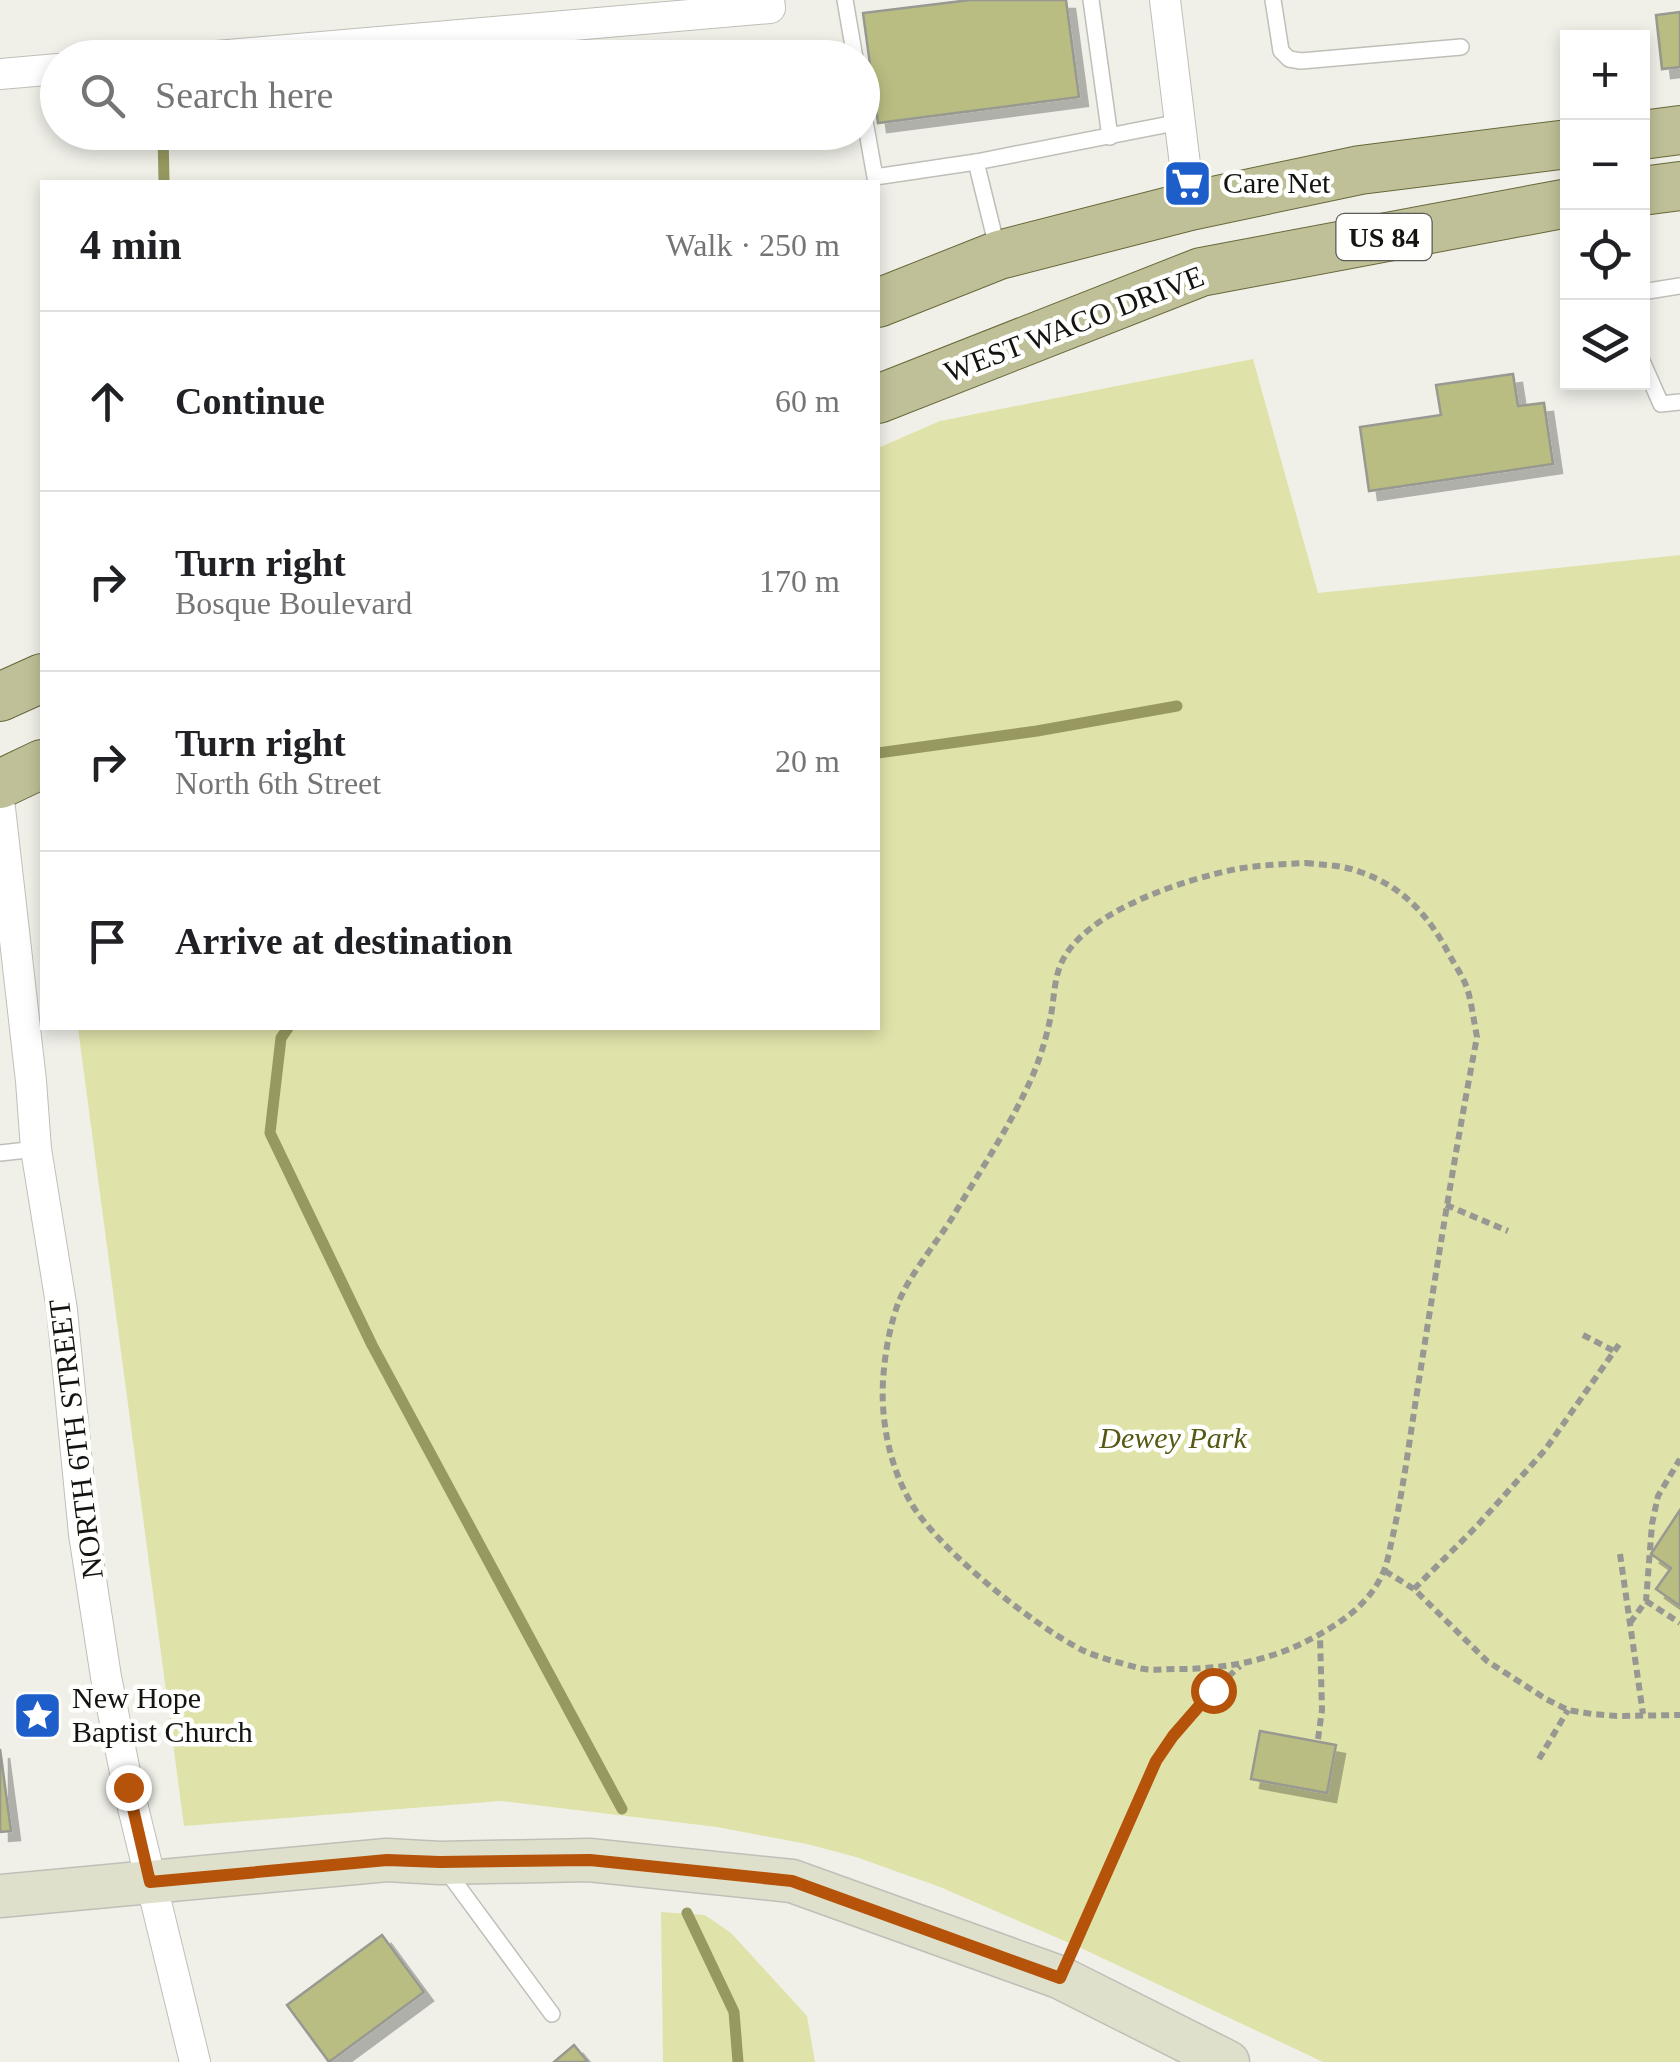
<!DOCTYPE html>
<html lang="en">
<head>
<meta charset="utf-8">
<style>
	body { margin:0; font-family:"Times New Roman",serif; background:#f2f2f2; color:#202124 }
	.controls { position:absolute; right:30px; top:30px; display:grid; overflow:hidden; border-radius:0px; box-shadow:0 5px 15px #0003 }
	.controls button { width:90px; height:90px; display:grid; place-items:center; padding:0; border:0; border-bottom:2px solid #e0e0e0; background:#fff; color:#202124; font:50px sans-serif }
	.stop { position:absolute; width:30px; height:30px; margin:-22px; border:8px solid #b45309; border-radius:50%; background:#fff }
	.stop.end { background:#b45309; border-color:#fff; box-shadow:0 2px 10px #0008 }
	.list { margin:0; padding:0; list-style:none }
	h2 { display:flex; justify-content:space-between; align-items:center; height:130px; margin:0; padding:0 40px; font-size:42px }
	h2 small { font-size:32px; font-weight:400; color:#757577 }
	.list li { display:grid; grid-template-columns:65px 1fr auto; gap:30px; align-items:center; box-sizing:border-box; height:180px; padding:0 40px; border-top:2px solid #e0e0e0 }
	.list b { display:block; font-size:38px; white-space:nowrap }
	.list p { margin:0; font-size:32px; white-space:nowrap; color:#757577 }
	.list em { font-size:32px; font-style:normal; color:#757577 }
	.icon { flex:none; width:55px; height:55px; fill:none; stroke:currentColor; stroke-width:2; stroke-linecap:round; stroke-linejoin:round }
	.map { position:relative; flex:none; width:1680px; height:2062px; overflow:hidden }
	.search { position:absolute; background:#fff; box-shadow:0 5px 15px #0003; left:40px; top:40px; width:840px; height:110px; display:flex; align-items:center; gap:25px; box-sizing:border-box; padding:0 35px; border-radius:55px; color:#757577; font-size:38px }
	.panel { position:absolute; background:#fff; box-shadow:0 5px 15px #0003; left:40px; top:180px; width:840px; height:850px; border-radius:0px }
	.map>svg:first-child { display:block }
</style>
</head>
<body>
<div class="map">
<svg width="1680" height="2062" viewBox="0 0 1680 2062">
	<defs>
		<filter id="shadow"><feDropShadow dx="9" dy="9" stdDeviation="0" flood-color="#0004"/></filter>
	</defs>
	<rect width="100%" height="100%" fill="#f0f0e9"/>
	<g fill="#dfe2a9">
		<polygon points="1253,359 1318,593 1680,555 1680,2062 1323,2062 1083,1949 940,1887 856,1857 807,1844 717,1827 501,1801 184,1826 78,1028 878,1028 878,448 940,421"/>
		<polygon points="661,1912 705,1915 731,1933 807,2016 815,2062 663,2062"/>
	</g>
	<g fill="none" stroke-linecap="round" stroke-linejoin="round">
		<g stroke="#979960" stroke-width="11">
			<polyline points="163,132 164,182"/>
			<polyline points="878,753 1037,731 1177,706"/>
			<polyline points="288,1028 281,1038 270,1133 372,1345 622,1809"/>
			<polyline points="687,1913 734,2012 738,2062"/>
		</g>
	</g>
	<g fill="#babd82" stroke="#989991" stroke-width="2.5" filter="url(#shadow)">
		<polygon points="970,0 1066,0 1079,97 878,123 863,13"/>
		<polygon points="1680,12 1680,67 1662,69 1656,15"/>
		<polygon points="1513,374 1518,406 1544,403 1553,464 1369,491 1360,427 1441,415 1436,385"/>
		<polygon points="1680,1510 1680,1606 1656,1589 1671,1568 1651,1554"/>
		<polygon points="1260,1731 1336,1745 1327,1793 1251,1779"/>
		<polygon points="0,1749 11,1831 0,1832"/>
		<polygon points="382,1935 424,1992 329,2062 287,2005"/>
		<polygon points="574,2045 588,2062 554,2062"/>
	</g>
	<g fill="none" stroke-linecap="round" stroke-linejoin="round">
		<defs>
			<g id="lane">
				<polyline points="845,0 855,58"/>
				<polyline points="1091,0 1110,137"/>
				<polyline points="1273,0 1281,51 1289,59 1301,61 1461,47"/>
				<polyline points="862,104 875,177 976,162"/>
				<polyline points="998,251 976,162 1180,122"/>
				<polyline points="1642,292 1680,286"/>
				<polyline points="1642,361 1661,404 1680,402"/>
				<polyline points="0,1153 36,1149"/>
				<polyline points="446,1870 552,2014"/>
			</g>
			<g id="street">
				<polyline points="1165,0 1190,206"/>
				<polyline points="193,58 770,8 769,0"/>
				<polyline points="0,74 58,69"/>
				<polyline points="0,808 31,1081 36,1149 62,1310 84,1534 106,1677 128,1787 195,2062"/>
			</g>
			<polyline id="secondary" points="0,1896 387,1860 440,1863 589,1860 792,1881 1059,1977 1228,2062"/>
			<g id="primary">
				<polyline points="1642,135 1680,130"/>
				<polyline points="1642,191 1680,186"/>
				<polyline points="878,303 999,255 1190,206 1360,170 1568,144"/>
				<polyline points="878,399 1201,272 1568,203"/>
				<polyline points="0,697 42,678"/>
				<polyline points="0,784 42,764"/>
			</g>
		</defs>
		<use href="#lane" stroke="#bfbfb8" stroke-width="18"/>
		<use href="#street" stroke="#bfbfb8" stroke-width="32"/>
		<use href="#secondary" stroke="#bfbfb8" stroke-width="45"/>
		<use href="#primary" stroke="#67683a" stroke-width="50"/>
		<g stroke="#989893" stroke-width="6" stroke-dasharray="8 5" stroke-linecap="butt">
			<path d="M1306,863C1324,865 1343,865 1360,872C1404,887 1429,916 1450,956C1456,967 1464,978 1468,991C1472,1006 1474,1022 1477,1037C1454,1157 1435,1278 1416,1399C1409,1444 1403,1490 1393,1535C1390,1547 1388,1562 1383,1573C1368,1607 1335,1627 1303,1643C1263,1662 1222,1669 1178,1669C1165,1669 1152,1671 1139,1668C1121,1663 1099,1658 1082,1650C1033,1625 939,1550 911,1503C888,1464 879,1413 884,1369C886,1347 891,1322 899,1301C909,1276 937,1242 952,1218C977,1176 1005,1134 1026,1090C1038,1066 1046,1040 1051,1015C1054,999 1054,982 1060,966C1081,912 1185,879 1237,869C1260,865 1283,864 1306,863Z"/>
			<polyline points="1446,1205 1508,1231"/>
			<polyline points="1583,1335 1616,1352"/>
			<polyline points="1620,1554 1643,1714"/>
			<polyline points="1385,1571 1414,1589 1487,1661 1546,1699 1568,1710 1592,1714 1617,1716 1680,1715"/>
			<polyline points="1414,1589 1476,1527 1545,1450 1620,1343"/>
			<polyline points="1646,1601 1680,1623"/>
			<polyline points="1630,1623 1646,1601 1652,1524 1658,1496 1680,1459"/>
			<polyline points="1318,1739 1322,1710 1320,1636"/>
			<polyline points="1539,1759 1568,1710"/>
			<path d="M1075,1945L1157,1761C1180,1725 1208,1695 1240,1666"/>
		</g>
		<use href="#lane" stroke="#fff" stroke-width="15"/>
		<use href="#street" stroke="#fff" stroke-width="30"/>
		<use href="#secondary" stroke="#dfe0cb" stroke-width="42"/>
		<use href="#primary" stroke="#bfc097" stroke-width="48"/>
	</g>
	<g fill="none" stroke-linecap="round" stroke-linejoin="round">
		<polyline stroke="#b45309" stroke-width="12" points="128,1787 150,1882 387,1860 440,1862 590,1860 792,1881 1060,1978 1156,1761 1173,1736 1213,1690"/>
	</g>
	<defs>
		<symbol id="supermarket-square" viewBox="-11 -11 22 22"><rect x="-9" y="-9" width="18" height="18" rx="4" fill="#1d5eca" stroke="#fffffe"/><path d="M-6-5.5h2.5l.6 2H6L4.5 2H-2.5L-4.4-4H-6ZM-1.5 3.2a1.3 1.3 0 1 0 .1 0ZM3 3.2a1.3 1.3 0 1 0 .1 0Z" fill="#fff"/></symbol>
		<symbol id="sight-square" viewBox="-11 -11 22 22"><rect x="-9" y="-9" width="18" height="18" rx="4" fill="#1d5eca" stroke="#fffffe"/><path d="M0-6L1.8-2.2L6-1.7L2.9 1.2L3.7 5.4L0 3.3L-3.7 5.4L-2.9 1.2L-6-1.7L-1.8-2.2Z" fill="#fff"/></symbol>
	</defs>
	<g fill-rule="evenodd">
		<use href="#supermarket-square" x="1160" y="156" width="55" height="55"/>
		<use href="#sight-square" x="10" y="1688" width="55" height="55"/>
	</g>
	<g text-anchor="middle" stroke-width="9" stroke-linejoin="round" paint-order="stroke">
		<rect fill="#fffffe" stroke="#5a5a57" stroke-width="2.5" x="1336.5" y="214" width="95" height="46" rx="8"/>
		<g font-size="28" font-weight="bold" fill="#131310">
			<text x="1384" y="247">US 84</text>
		</g>
		<g font-size="30" fill="#131310" stroke="#fffffe" text-anchor="start">
			<text x="1223" y="193">Care Net</text>
			<text x="72" y="1708">New Hope<tspan x="72" dy="34">Baptist Church</tspan></text>
		</g>
		<g font-size="30" fill="#131310" stroke="#fffffe">
			<text transform="translate(1074 324) rotate(-21)" y="10">WEST WACO DRIVE</text>
			<text transform="translate(76 1439) rotate(-97)" y="10">NORTH 6TH STREET</text>
		</g>
		<g font-size="30" font-style="italic" fill="#575814" stroke="#fffffe">
			<text x="1173" y="1448">Dewey Park</text>
		</g>
	</g>
</svg>
<div class="controls">
<button>+</button>
<button>−</button>
<button><svg class="icon" aria-label="locate" viewBox="0 0 24 24"><circle cx="12" cy="12" r="6"/><path d="M12 2v4M12 18v4M2 12h4M18 12h4"/></svg></button>
<button><svg class="icon" aria-label="layers" viewBox="0 0 24 24"><path d="M12 4l9 5-9 5-9-5zM3 14l9 5 9-5"/></svg></button>
</div>
<div class="stop" style="left:1213px;top:1690px"></div>
<div class="stop end" style="left:128px;top:1787px"></div>
<div class="search"><svg class="icon" aria-label="search" viewBox="0 0 24 24"><circle cx="10" cy="10" r="6"/><path d="M15 15l6 6"/></svg>Search here</div>
<section class="panel">
<h2>4 min<small>Walk · 250 m</small></h2>
<ul class="list">
<li><svg class="icon" aria-label="ahead" viewBox="0 0 24 24"><path d="M12 20V5M6 11l6-6 6 6"/></svg><div><b>Continue</b></div><em>60 m</em></li>
<li><svg class="icon" aria-label="right" viewBox="0 0 24 24"><path d="M7 20v-9h11M14 6l5 5-5 5"/></svg><div><b>Turn right</b><p>Bosque Boulevard</p></div><em>170 m</em></li>
<li><svg class="icon" aria-label="right" viewBox="0 0 24 24"><path d="M7 20v-9h11M14 6l5 5-5 5"/></svg><div><b>Turn right</b><p>North 6th Street</p></div><em>20 m</em></li>
<li><svg class="icon" aria-label="arrive" viewBox="0 0 24 24"><path d="M6 21V4h12l-3 4 3 4H6"/></svg><div><b>Arrive at destination</b></div></li>
</ul>
</section>
</div>
</body>
</html>
